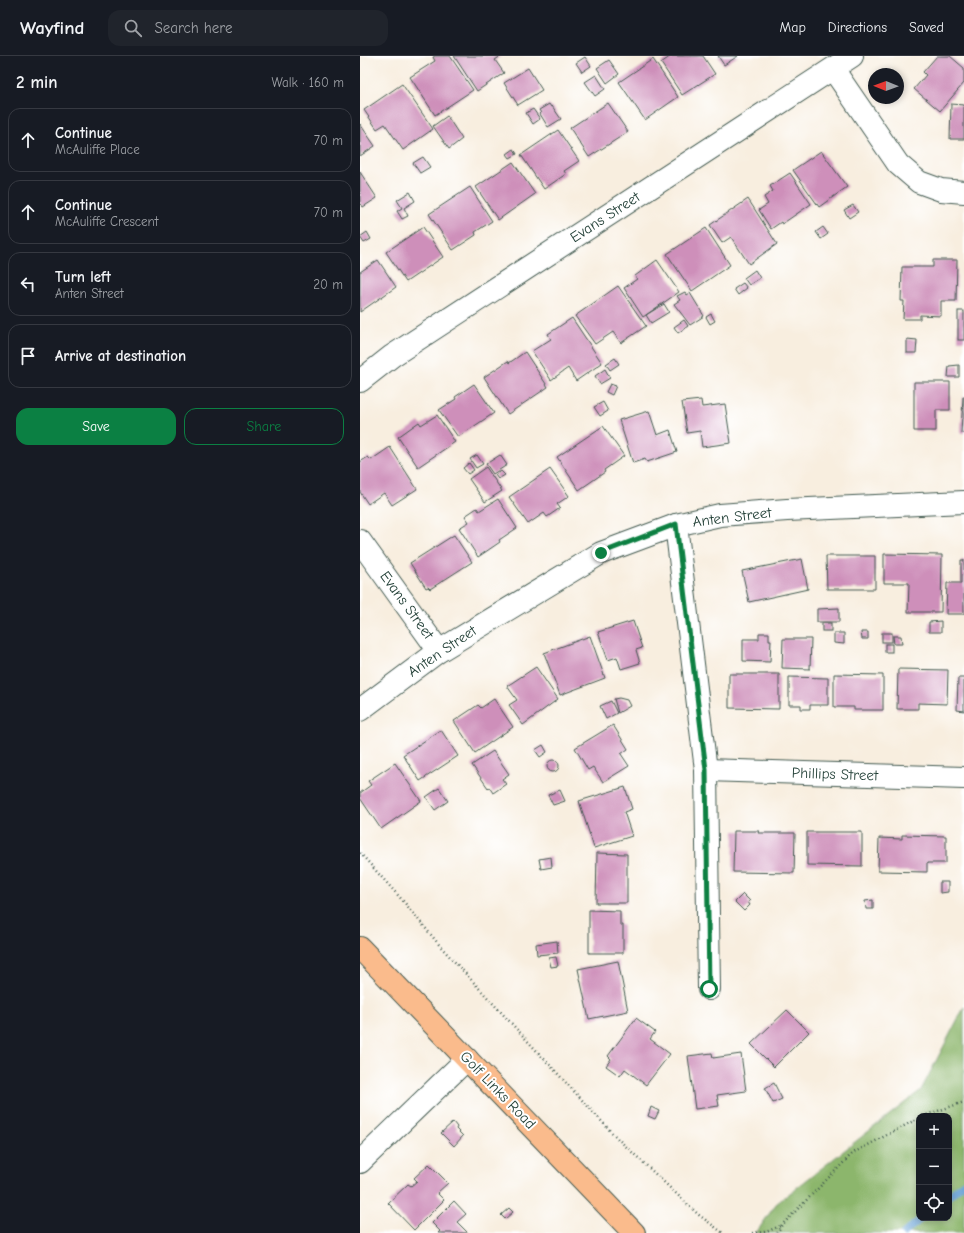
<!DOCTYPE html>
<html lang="en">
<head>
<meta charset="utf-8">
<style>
	body { margin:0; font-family:"Comic Neue",sans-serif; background:#20242c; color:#f1f3f6 }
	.controls { position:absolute; right:12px; bottom:12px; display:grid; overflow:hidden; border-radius:8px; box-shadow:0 2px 6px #0003 }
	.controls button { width:36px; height:36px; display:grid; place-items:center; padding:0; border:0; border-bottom:1px solid #363941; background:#171b24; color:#f1f3f6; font:20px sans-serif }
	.compass { position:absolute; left:508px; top:12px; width:36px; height:36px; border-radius:50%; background:#171b24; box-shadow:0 2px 6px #0003; rotate:271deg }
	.stop { position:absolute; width:12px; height:12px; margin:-9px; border:3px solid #0b8043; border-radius:50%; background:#fff }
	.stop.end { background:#0b8043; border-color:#fff; box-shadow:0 1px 4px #0008 }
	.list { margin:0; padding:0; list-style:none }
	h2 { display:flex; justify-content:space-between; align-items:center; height:52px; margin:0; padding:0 16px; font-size:17px }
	h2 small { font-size:13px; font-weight:400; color:#9ea1a6 }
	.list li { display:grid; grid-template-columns:26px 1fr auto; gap:12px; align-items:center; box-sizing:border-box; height:64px; margin:0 8px 8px; padding:0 8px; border:1px solid #363941; border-radius:12px }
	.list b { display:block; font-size:15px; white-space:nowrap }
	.list p { margin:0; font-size:13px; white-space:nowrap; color:#9ea1a6 }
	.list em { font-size:13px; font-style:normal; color:#9ea1a6 }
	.actions { display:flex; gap:8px; padding:12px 16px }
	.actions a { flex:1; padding:9px 0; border:1px solid #0b8043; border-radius:12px; text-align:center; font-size:14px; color:#0b8043 }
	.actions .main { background:#0b8043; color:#fff }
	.icon { flex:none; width:22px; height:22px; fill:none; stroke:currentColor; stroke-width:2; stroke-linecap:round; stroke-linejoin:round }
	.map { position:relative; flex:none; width:604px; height:1177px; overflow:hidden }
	header { display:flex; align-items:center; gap:24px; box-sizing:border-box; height:56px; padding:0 20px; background:#171b24; border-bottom:1px solid #363941 }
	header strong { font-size:19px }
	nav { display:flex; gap:22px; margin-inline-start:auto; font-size:14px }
	.search { width:280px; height:36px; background:#20242c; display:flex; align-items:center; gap:10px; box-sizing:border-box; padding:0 14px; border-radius:12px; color:#9ea1a6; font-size:15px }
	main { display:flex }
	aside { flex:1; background:#171b24 }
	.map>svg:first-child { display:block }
</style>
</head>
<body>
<header>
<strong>Wayfind</strong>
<div class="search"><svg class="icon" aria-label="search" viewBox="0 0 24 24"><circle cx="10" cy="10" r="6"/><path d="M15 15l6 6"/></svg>Search here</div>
<nav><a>Map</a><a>Directions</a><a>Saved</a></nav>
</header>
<main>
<aside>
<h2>2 min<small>Walk · 160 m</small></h2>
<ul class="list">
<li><svg class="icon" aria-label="ahead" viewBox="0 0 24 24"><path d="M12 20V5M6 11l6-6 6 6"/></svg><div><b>Continue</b><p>McAuliffe Place</p></div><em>70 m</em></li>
<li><svg class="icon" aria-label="ahead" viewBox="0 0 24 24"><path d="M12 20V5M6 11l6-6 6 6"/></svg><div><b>Continue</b><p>McAuliffe Crescent</p></div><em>70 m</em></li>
<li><svg class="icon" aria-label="left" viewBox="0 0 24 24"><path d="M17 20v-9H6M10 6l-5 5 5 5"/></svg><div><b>Turn left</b><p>Anten Street</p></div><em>20 m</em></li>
<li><svg class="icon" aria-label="arrive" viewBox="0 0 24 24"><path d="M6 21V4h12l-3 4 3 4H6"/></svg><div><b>Arrive at destination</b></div></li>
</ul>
<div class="actions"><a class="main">Save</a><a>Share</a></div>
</aside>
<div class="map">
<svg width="604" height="1177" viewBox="0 0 604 1177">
	<rect width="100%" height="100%" fill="#fff"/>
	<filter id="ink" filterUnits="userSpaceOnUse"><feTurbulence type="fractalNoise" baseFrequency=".025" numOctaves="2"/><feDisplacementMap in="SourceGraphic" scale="8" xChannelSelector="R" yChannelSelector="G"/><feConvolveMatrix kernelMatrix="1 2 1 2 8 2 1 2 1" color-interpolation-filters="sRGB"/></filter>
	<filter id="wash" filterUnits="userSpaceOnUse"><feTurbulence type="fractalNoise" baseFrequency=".012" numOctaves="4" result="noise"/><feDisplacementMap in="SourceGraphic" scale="16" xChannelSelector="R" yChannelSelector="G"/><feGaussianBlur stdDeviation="0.9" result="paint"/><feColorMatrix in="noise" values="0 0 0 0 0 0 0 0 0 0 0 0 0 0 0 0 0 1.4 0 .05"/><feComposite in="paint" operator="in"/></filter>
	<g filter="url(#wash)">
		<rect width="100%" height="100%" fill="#f8eedf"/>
		<path fill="#8cb66c" stroke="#567a50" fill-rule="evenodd" d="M604,951V1177H396L416,1148L561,1034ZM559,1060H589V1162H559Z"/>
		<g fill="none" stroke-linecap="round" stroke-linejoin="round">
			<g stroke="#629ed3" stroke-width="7">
				<polyline points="589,1140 604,1127"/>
				<polyline points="544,1177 562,1162"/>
			</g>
		</g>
		<g id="blocks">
			<g fill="#ce8fba">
				<polygon points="75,0 90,0 113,34 75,59 50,21 75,5 73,1"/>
				<polygon points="94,0 141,0 135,4 144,17 117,35"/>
				<polygon points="311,0 343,0 355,18 322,39 301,7"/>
				<polygon points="358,0 378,0 364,9"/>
				<polygon points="577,0 590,0 604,12 604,27 580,55 554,33 566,19 563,16"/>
				<polygon points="225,1 231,10 222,16 216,7"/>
				<polygon points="293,3 318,41 285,64 259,26"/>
				<polygon points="249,4 259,18 247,27 237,12"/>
				<polygon points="168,12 182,34 158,49 144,27"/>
				<polygon points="236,19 245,33 235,40 225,26"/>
				<polygon points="42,28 73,73 43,94 25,68 17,73 4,54"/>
				<polygon points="248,47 268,76 229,101 210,72"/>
				<polygon points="189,48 191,51 192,50 201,63 188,71 180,58 181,57 179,54"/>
				<polygon points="591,48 604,49 604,83 590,83"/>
				<polygon points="173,53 180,63 173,68 166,57"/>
				<polygon points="87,60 102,83 89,93 73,70"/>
				<polygon points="0,68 15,90 0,100"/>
				<polygon points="198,74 219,105 204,115 206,118 184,133 161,99"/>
				<polygon points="154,93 157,98 150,102 147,98"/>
				<polygon points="461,95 487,131 459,151 433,114"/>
				<polygon points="63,101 70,111 60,117 53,107"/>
				<polygon points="153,106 175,138 138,164 116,131"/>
				<polygon points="0,116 17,142 3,151 1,148 0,149"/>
				<polygon points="430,117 451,148 422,168 421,166 411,173 399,154 408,148 404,141 413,135 410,130"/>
				<polygon points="110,131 132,165 115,176 116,179 93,194 69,158"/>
				<polygon points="50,136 55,145 44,152 48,160 42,163 37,155 42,152 37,144"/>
				<polygon points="388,143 417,188 389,208 371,181 362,187 350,169"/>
				<polygon points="493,149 498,156 489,162 484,154"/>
				<polygon points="63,171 83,201 46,226 26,196"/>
				<polygon points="463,171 468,178 461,183 456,176"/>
				<polygon points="346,172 370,209 332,235 307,198"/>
				<polygon points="7,176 11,183 4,187 0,181"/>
				<polygon points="18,204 36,231 0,256 0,216"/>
				<polygon points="297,204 319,236 283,261 264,232 277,223 275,220"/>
				<polygon points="573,204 597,204 596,245 581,245 581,260 560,259 560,263 543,263 544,245 541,245 542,211 573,211"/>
				<polygon points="395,214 400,222 389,229 384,222"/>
				<polygon points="383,227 387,232 378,239 374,233"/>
				<polygon points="258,230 286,270 261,287 253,276 235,288 215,260"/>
				<polygon points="325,236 327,239 330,237 344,260 330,269 314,248 320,244 317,240"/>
				<polygon points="304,248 309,256 291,267 286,259"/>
				<rect x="598" y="255" width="6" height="29"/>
				<polygon points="351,258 355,265 350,268 346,261"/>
				<polygon points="212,262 242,307 216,325 208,312 191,324 172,295 191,283 188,278"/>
				<polygon points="324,264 328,270 318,277 314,271"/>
				<polygon points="547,283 557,284 556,297 547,297"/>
				<polygon points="165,296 188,331 148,358 124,321 148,305 149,307"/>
				<polygon points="255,302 259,308 250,314 246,308"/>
				<polygon points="599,309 599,321 588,321 589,310"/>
				<polygon points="245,313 250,322 240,328 235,320"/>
				<polygon points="554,326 590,326 590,354 576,354 576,375 554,375"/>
				<polygon points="114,328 134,357 98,381 79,354 96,343 95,341"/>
				<polygon points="250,328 256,330 252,339 246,336"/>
				<polygon points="603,341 604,341 604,377 601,377"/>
				<polygon points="341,344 342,351 365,348 371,387 342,391 340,375 327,377 322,346"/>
				<polygon points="243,346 248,355 240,360 234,351"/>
				<polygon points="289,355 297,379 310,374 317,396 287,406 285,403 273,407 259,364"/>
				<polygon points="77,359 95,386 58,411 38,381 59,366 61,369"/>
				<polygon points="243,370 264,400 244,414 245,416 219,434 197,401"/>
				<polygon points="30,391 57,433 32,449 24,437 8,448 0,436 0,406 8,401 11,404"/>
				<polygon points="117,399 123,408 116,412 110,403"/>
				<polygon points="140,399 147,409 133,418 126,408"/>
				<polygon points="109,407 114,414 108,418 103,412"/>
				<polygon points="126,411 142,435 125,446 109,423"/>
				<polygon points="190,413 209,440 197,448 200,452 187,461 184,457 168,468 149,441"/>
				<polygon points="141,415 145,419 138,423 135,419"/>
				<polygon points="138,443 157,472 139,484 140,486 118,501 99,472 109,466 105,460 117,452 119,455"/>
				<polygon points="94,479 112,506 70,533 68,531 66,532 50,507"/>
				<polygon points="524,498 582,499 581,556 548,556 549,527 524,527"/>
				<polygon points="466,500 515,500 515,533 467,533"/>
				<polygon points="442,503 448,533 389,546 382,515"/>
				<polygon points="601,504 604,504 604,558 586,558 587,527 601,527"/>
				<polygon points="479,552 479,566 457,566 457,553"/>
				<polygon points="273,565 282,592 276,594 280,607 261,613 257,601 248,604 238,576"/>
				<polygon points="581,565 581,576 569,576 569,566"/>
				<rect x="462" y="567" width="9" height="8"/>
				<polygon points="501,576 508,576 508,583 502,583"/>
				<polygon points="399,577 409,577 409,584 411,584 410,606 383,605 383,583 399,583"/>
				<polygon points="474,577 484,577 484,588 474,587"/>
				<rect x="522" y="577" width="10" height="9"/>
				<polygon points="230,580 245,622 200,639 184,597"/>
				<polygon points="533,580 541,580 542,588 534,588"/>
				<polygon points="423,583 451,583 450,613 422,612"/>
				<rect x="525" y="588" width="7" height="8"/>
				<polygon points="176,611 198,643 163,669 149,649 157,644 147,630"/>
				<polygon points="538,613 588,614 587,648 558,647 558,653 537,653"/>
				<polygon points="369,618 419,618 419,653 369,652"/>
				<polygon points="474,618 523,619 523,654 494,654 494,651 474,651"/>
				<polygon points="429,621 468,622 468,649 450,649 450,653 441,653 441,649 429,649"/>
				<polygon points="598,622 604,622 604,655 597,654"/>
				<polygon points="259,642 267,644 270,650 258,657 254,643"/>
				<polygon points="134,643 153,671 115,697 94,665 118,649 121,652"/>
				<polygon points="251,645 257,657 246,663 240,650"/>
				<polygon points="253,669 268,693 261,698 269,710 243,726 233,711 228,714 215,692"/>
				<polygon points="81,674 98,700 60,725 43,699"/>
				<polygon points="183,689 187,696 180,701 175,694"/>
				<polygon points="133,695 149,718 142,723 146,728 133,737 129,731 128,732 112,709"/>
				<circle cx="193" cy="710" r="6"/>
				<polygon points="35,707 61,745 21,773 0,742 0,737 11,729 8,725"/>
				<polygon points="265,731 272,753 264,756 272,780 234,792 219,745"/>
				<polygon points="79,732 88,745 75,754 66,741"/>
				<polygon points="200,734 205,745 193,749 188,739"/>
				<polygon points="374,775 399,775 398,777 435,777 434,817 373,816"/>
				<polygon points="447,776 502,776 502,810 447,809"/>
				<polygon points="542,779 586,780 586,807 567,807 567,816 518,815 519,782 542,783"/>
				<polygon points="237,797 267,798 267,847 236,847"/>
				<polygon points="191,801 192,811 181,813 179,803"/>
				<polygon points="580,826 588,826 588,836 580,837"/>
				<polygon points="383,838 390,845 388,846 390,849 384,855 375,846"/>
				<polygon points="513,844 513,853 506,853 505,845"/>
				<polygon points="229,854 260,855 260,869 263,869 263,897 229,897"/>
				<polygon points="197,885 198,897 177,899 176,888"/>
				<polygon points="196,901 198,910 191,911 189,902"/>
				<polygon points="258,905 268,955 229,963 218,913"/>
				<polygon points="427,954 449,976 414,1011 391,988"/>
				<polygon points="276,962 295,976 290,983 310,998 286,1029 265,1013 260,1020 246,1010 251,1003 248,1000"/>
				<polygon points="352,997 353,1002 381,998 386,1035 357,1039 359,1050 335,1053 328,1000"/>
				<polygon points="414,1027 422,1043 413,1047 405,1032"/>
				<polygon points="291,1051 299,1055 295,1063 288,1060"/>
				<polygon points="93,1066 97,1071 96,1073 103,1080 94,1090 81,1077"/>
				<polygon points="69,1108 88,1127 77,1137 84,1144 54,1174 28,1147 48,1128 51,1130 57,1125 54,1122"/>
				<polygon points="94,1145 106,1158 97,1166 108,1177 78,1177 80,1175 72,1167"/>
				<polygon points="149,1152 153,1156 145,1163 141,1159"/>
			</g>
		</g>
	</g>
	<g filter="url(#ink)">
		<use href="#blocks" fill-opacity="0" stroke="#40584e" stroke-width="1"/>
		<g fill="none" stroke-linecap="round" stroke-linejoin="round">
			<defs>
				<g id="minor">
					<polyline points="473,13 538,108 559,126 581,134 604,136"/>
					<polyline points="0,325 32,300 492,0"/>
					<polyline points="316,469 346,714 349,933"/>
					<polyline points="0,485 79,595"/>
					<polyline points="0,654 79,595 241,497 316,469 360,459 427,454 604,446"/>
					<polyline points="346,714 604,722"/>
					<polyline points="0,1106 107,1003"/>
				</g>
				<polyline id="major" points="0,892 274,1177"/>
			</defs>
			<use href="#minor" stroke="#40584e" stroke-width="24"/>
			<use href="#major" stroke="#40584e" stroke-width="24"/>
			<g stroke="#40584e" stroke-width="2.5" stroke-dasharray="1 3" stroke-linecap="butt">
				<polyline points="0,797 44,846 81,891 257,1082 339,1159 363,1177"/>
				<polyline points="563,1060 604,1046"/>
				<polyline points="392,1177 406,1176 420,1170"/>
				<polyline points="417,1177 421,1170 493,1097 559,1062"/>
			</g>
			<use href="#minor" stroke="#fff" stroke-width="22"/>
			<use href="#major" stroke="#fabb8c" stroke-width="22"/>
		</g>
	</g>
	<g fill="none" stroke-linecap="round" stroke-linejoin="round" filter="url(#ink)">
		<polyline stroke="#0b8043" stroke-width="5" points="241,497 316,468 346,714 349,933"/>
	</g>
	<g text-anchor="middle" stroke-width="4" stroke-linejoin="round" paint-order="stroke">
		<g font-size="15" fill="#1f3d34" stroke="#fff">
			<text transform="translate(245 161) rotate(-33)" y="5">Evans Street</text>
			<text transform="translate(372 461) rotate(-7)" y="5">Anten Street</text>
			<text transform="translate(47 549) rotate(54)" y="5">Evans Street</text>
			<text transform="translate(82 595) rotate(-34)" y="5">Anten Street</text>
			<text transform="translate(475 718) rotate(2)" y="5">Phillips Street</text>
			<text transform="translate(138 1034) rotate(46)" y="5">Golf Links Road</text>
		</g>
	</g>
</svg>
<div class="controls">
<button>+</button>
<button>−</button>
<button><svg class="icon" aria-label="locate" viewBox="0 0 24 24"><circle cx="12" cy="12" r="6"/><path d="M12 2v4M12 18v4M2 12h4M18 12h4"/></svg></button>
</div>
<svg class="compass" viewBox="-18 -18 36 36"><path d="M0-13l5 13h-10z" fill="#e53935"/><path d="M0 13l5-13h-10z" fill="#9ea1a6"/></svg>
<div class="stop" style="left:349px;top:933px"></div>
<div class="stop end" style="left:241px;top:497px"></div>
</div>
</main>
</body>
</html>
